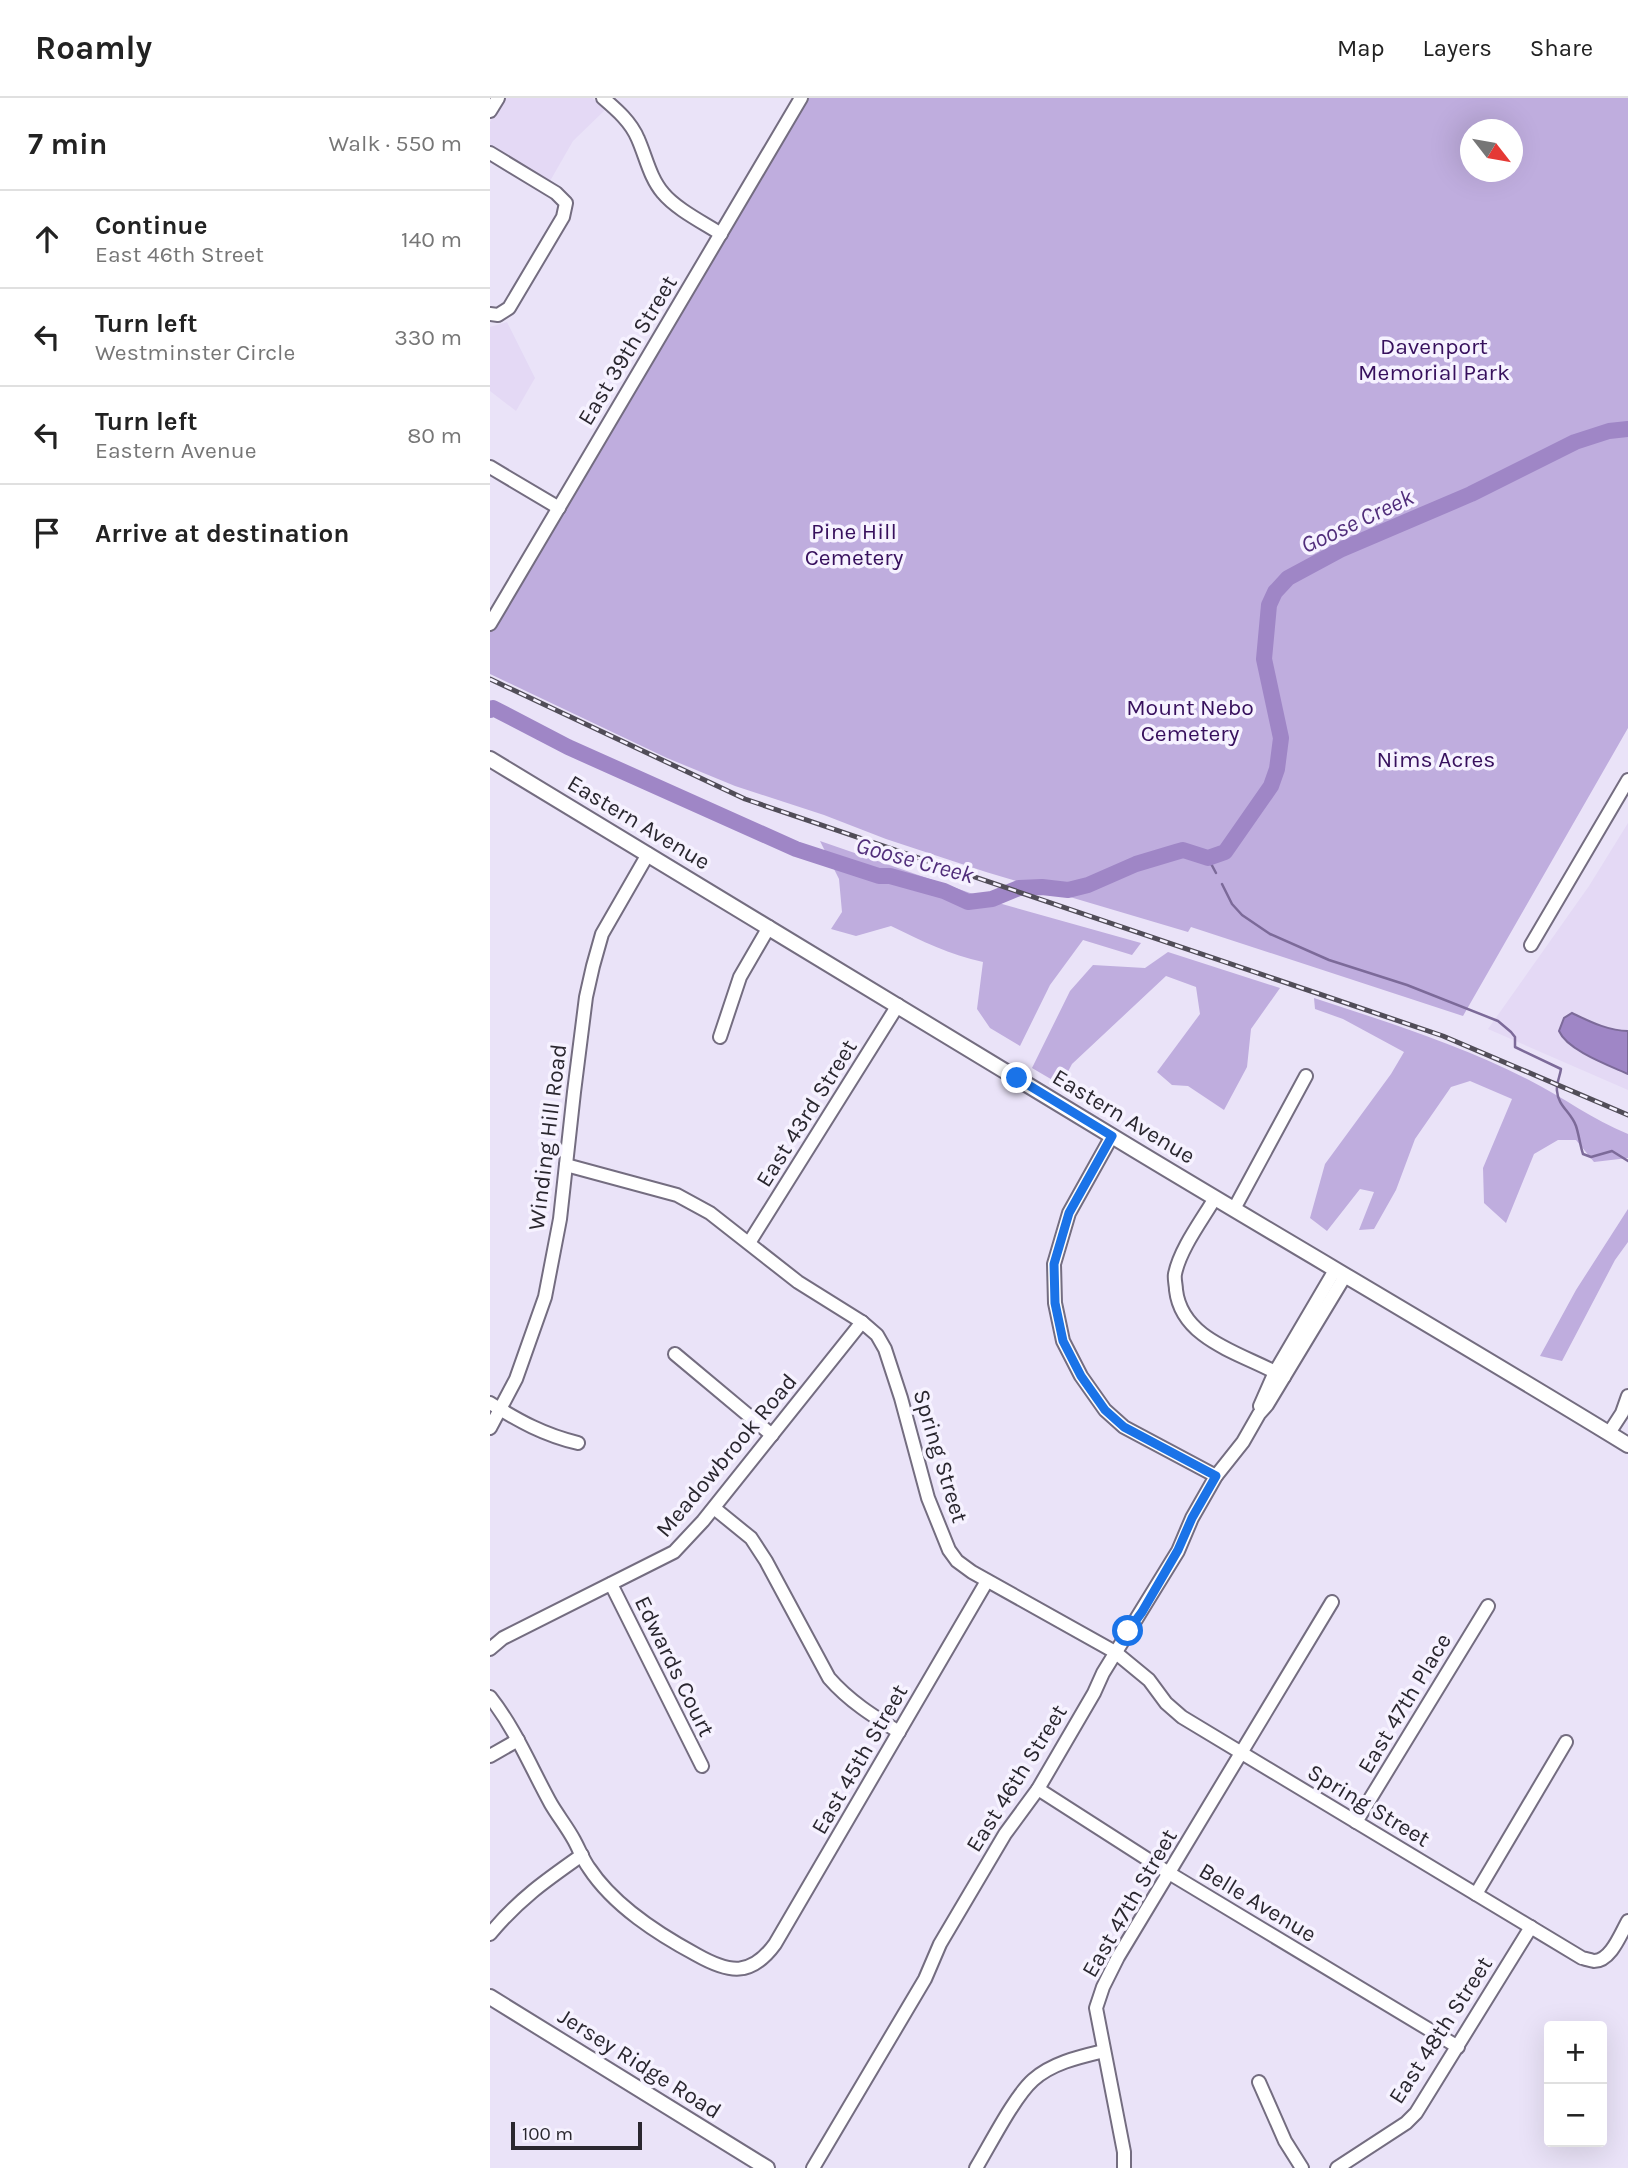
<!DOCTYPE html>
<html lang="en">
<head>
<meta charset="utf-8">
<style>
	body { margin:0; font-family:Karla,sans-serif; background:#f2f2f2; color:#222 }
	.controls { position:absolute; right:21px; bottom:21px; display:grid; overflow:hidden; border-radius:7px; box-shadow:0 7px 28px #0002 }
	.controls button { width:63px; height:63px; display:grid; place-items:center; padding:0; border:0; border-bottom:2px solid #e0e0e0; background:#fff; color:#222; font:35px sans-serif }
	.compass { position:absolute; left:970px; top:21px; width:63px; height:63px; border-radius:50%; background:#fff; box-shadow:0 7px 28px #0002; rotate:121deg }
	.scale { position:absolute; left:21px; bottom:18px; width:131px; box-sizing:border-box; padding-left:7px; border:4px solid #2a272f; border-top:0; font-size:19px; line-height:24px; white-space:nowrap; color:#2a272f; -webkit-text-stroke:5px #f6f2ff; paint-order:stroke }
	.stop { position:absolute; width:21px; height:21px; margin:-16px; border:5px solid #1a73e8; border-radius:50%; background:#fff }
	.stop.end { background:#1a73e8; border-color:#fff; box-shadow:0 2px 7px #0008 }
	.list { margin:0; padding:0; list-style:none }
	h2 { display:flex; justify-content:space-between; align-items:center; height:91px; margin:0; padding:0 28px; font-size:30px }
	h2 small { font-size:23px; font-weight:400; color:#767676 }
	.list li { display:grid; grid-template-columns:46px 1fr auto; gap:21px; align-items:center; box-sizing:border-box; height:98px; padding:0 28px; border-top:2px solid #e0e0e0 }
	.list b { display:block; font-size:26px; white-space:nowrap }
	.list p { margin:0; font-size:23px; white-space:nowrap; color:#767676 }
	.list em { font-size:23px; font-style:normal; color:#767676 }
	.icon { flex:none; width:38px; height:38px; fill:none; stroke:currentColor; stroke-width:2; stroke-linecap:round; stroke-linejoin:round }
	.map { position:relative; flex:none; width:1138px; height:2070px; overflow:hidden }
	header { display:flex; align-items:center; gap:42px; box-sizing:border-box; height:98px; padding:0 35px; background:#fff; border-bottom:2px solid #e0e0e0 }
	header strong { font-size:33px }
	nav { display:flex; gap:38px; margin-inline-start:auto; font-size:24px }
	main { display:flex }
	aside { flex:1; background:#fff }
	.map>svg:first-child { display:block }
</style>
</head>
<body>
<header>
<strong>Roamly</strong>
<nav><a>Map</a><a>Layers</a><a>Share</a></nav>
</header>
<main>
<aside>
<h2>7 min<small>Walk · 550 m</small></h2>
<ul class="list">
<li><svg class="icon" aria-label="ahead" viewBox="0 0 24 24"><path d="M12 20V5M6 11l6-6 6 6"/></svg><div><b>Continue</b><p>East 46th Street</p></div><em>140 m</em></li>
<li><svg class="icon" aria-label="left" viewBox="0 0 24 24"><path d="M17 20v-9H6M10 6l-5 5 5 5"/></svg><div><b>Turn left</b><p>Westminster Circle</p></div><em>330 m</em></li>
<li><svg class="icon" aria-label="left" viewBox="0 0 24 24"><path d="M17 20v-9H6M10 6l-5 5 5 5"/></svg><div><b>Turn left</b><p>Eastern Avenue</p></div><em>80 m</em></li>
<li><svg class="icon" aria-label="arrive" viewBox="0 0 24 24"><path d="M6 21V4h12l-3 4 3 4H6"/></svg><div><b>Arrive at destination</b></div></li>
</ul>
</aside>
<div class="map">
<svg width="1138" height="2070" viewBox="0 0 1138 2070">
	<rect width="100%" height="100%" fill="#eae3f8"/>
	<g fill="#e4d9f5">
		<polygon points="14,0 102,0 116,11 83,43 60,83 0,47 0,24"/>
		<polygon points="17,224 45,280 26,313 0,293 0,229"/>
		<polygon points="1138,725 1138,992 998,931 1099,788"/>
	</g>
	<g fill="#bfadde" fill-rule="evenodd">
		<path d="M319,0H1138V630L973,918L701,829L698,834L496,774L396,741L334,717L245,688L177,660L0,576V534ZM981,32H1023V74H981Z"/>
		<path d="M330,743L512,806L651,845L642,857L593,842L560,887L530,948L500,930L487,911L493,864C460,857 432,843 401,828L366,838L341,831L352,814L349,781Z"/>
		<polygon points="678,854 790,890 761,931 757,969 734,1012 698,988 682,987 667,974 710,916 706,889 676,878 582,966 571,987 542,970 580,893 603,867 655,870"/>
		<path d="M824,900C897,924 971,947 1039,982C1073,999 1103,1022 1138,1036V1060L1104,1064L1086,1042H1068L1044,1056L1016,1125L994,1105L993,1070L1022,1001L980,983L961,989L925,1041L906,1092L884,1131L869,1132L884,1094L870,1091L837,1133L820,1120L835,1066L901,976L914,954L853,921L825,911Z"/>
		<polygon points="1138,1111 1138,1144 1125,1162 1072,1263 1050,1258 1086,1192"/>
	</g>
	<path fill="#9f86c6" stroke="#7c6a99" stroke-width="2" d="M1082,915C1099,923 1118,933 1138,933V976C1118,967 1077,952 1069,933L1074,920Z"/>
	<g fill="none" stroke-linecap="round" stroke-linejoin="round">
		<g stroke="#7c6a99" stroke-width="2.5">
			<polyline points="718,760 726,775"/>
			<path d="M732,786L742,806L752,817L780,836L839,862L917,887L1008,923L1021,934L1025,939V949L1071,971C1070,978 1066,986 1067,993C1068,1008 1081,1014 1086,1028C1089,1037 1090,1047 1093,1056L1101,1059L1122,1053L1138,1063"/>
		</g>
		<polyline stroke="#9f86c6" stroke-width="16" points="0,612 3,610 78,649 306,751 389,778 400,778 454,793 478,804 502,801 529,790 552,789 578,792 598,787 646,766 686,754 693,752 718,760 735,754 781,688 787,671 791,640 774,561 779,507 785,494 798,480 850,452 981,396 1085,344 1119,333 1138,331"/>
		<defs>
			<g id="minor">
				<path d="M113,0C127,12 141,24 148,41C156,59 160,80 173,95C186,111 214,125 231,136"/>
				<polyline points="0,13 8,0"/>
				<polyline points="0,55 66,95 76,105 73,119 19,210 8,217 0,216"/>
				<polyline points="0,369 69,410"/>
				<polyline points="0,526 311,0"/>
				<polyline points="1041,847 1138,682"/>
				<polyline points="230,939 250,879 279,829"/>
				<polyline points="622,1038 579,1115 564,1166 565,1205 573,1243 591,1278 615,1312 634,1329 726,1378"/>
				<path d="M76,1067L187,1097L220,1115L308,1184L372,1224L387,1237L395,1251L411,1300L438,1400L459,1452L467,1463L482,1474L625,1554L659,1582L676,1605L692,1619L1092,1860C1093,1860 1103,1863 1104,1863C1121,1863 1131,1835 1138,1823"/>
				<path d="M725,1100C712,1122 690,1151 685,1176C684,1181 686,1187 686,1192C692,1244 756,1256 794,1279"/>
				<polyline points="744,1111 816,978"/>
				<polyline points="259,1145 408,907"/>
				<polyline points="185,1256 282,1337"/>
				<path d="M0,1305C29,1323 54,1337 88,1345"/>
				<polyline points="770,1308 785,1274 845,1172"/>
				<polyline points="0,1330 26,1281 55,1199 70,1121 84,994 96,899 103,868 112,836 158,756"/>
				<polyline points="1119,1335 1132,1315 1138,1298"/>
				<path d="M224,1410L261,1440L276,1463L339,1580C359,1603 383,1618 409,1634"/>
				<polyline points="121,1486 212,1668"/>
				<polyline points="0,1551 13,1540 184,1454 213,1423 372,1224"/>
				<path d="M0,1599C26,1632 41,1670 61,1706C68,1718 77,1729 84,1742C89,1751 93,1762 99,1770C124,1808 168,1836 207,1857C239,1875 261,1879 285,1846L497,1483"/>
				<polyline points="0,1658 28,1642"/>
				<polyline points="548,1691 679,1775 968,1949"/>
				<polyline points="866,1724 998,1508"/>
				<polyline points="986,1796 1076,1644"/>
				<path d="M0,1836C29,1801 55,1783 92,1757"/>
				<polyline points="769,1984 795,2043 812,2070"/>
				<polyline points="323,2070 435,1881 450,1846 515,1736 548,1691 604,1595 613,1575 688,1453 702,1420 726,1378 753,1344 769,1316 777,1307 855,1178"/>
				<path d="M486,2070C500,2047 524,1999 543,1982C562,1965 589,1959 614,1953"/>
				<polyline points="634,2070 634,2054 606,1910 613,1889 628,1859 842,1504"/>
				<polyline points="847,2070 916,2025 926,2015 1041,1829"/>
			</g>
			<g id="major">
				<path d="M0,661C216,790 430,922 645,1052C809,1151 975,1247 1138,1347"/>
				<polyline points="0,1899 277,2070"/>
			</g>
		</defs>
		<use href="#minor" stroke="#746d80" stroke-width="16"/>
		<use href="#major" stroke="#746d80" stroke-width="18"/>
		<use href="#minor" stroke="#fff" stroke-width="12"/>
		<use href="#major" stroke="#fff" stroke-width="14"/>
		<defs>
			<polyline id="rail" points="0,581 255,701 953,938 1138,1017"/>
		</defs>
		<use href="#rail" stroke="#514d58" stroke-width="5"/>
		<use href="#rail" stroke="#f6f2ff" stroke-width="2.5" stroke-dasharray="8" stroke-linecap="butt"/>
	</g>
	<g fill="none" stroke-linecap="round" stroke-linejoin="round">
		<polyline stroke="#1a73e8" stroke-width="9" points="527,980 622,1038 579,1115 564,1166 565,1205 573,1243 591,1278 615,1312 634,1329 726,1378 702,1420 688,1452 652,1514 638,1533"/>
	</g>
	<g text-anchor="middle" stroke-width="7" stroke-linejoin="round" paint-order="stroke">
		<g font-size="23" fill="#37105d" stroke="#f6f2ff">
			<text x="944" y="256">Davenport<tspan x="944" dy="26">Memorial Park</tspan></text>
			<text x="364" y="441">Pine Hill<tspan x="364" dy="26">Cemetery</tspan></text>
			<text x="700" y="617">Mount Nebo<tspan x="700" dy="26">Cemetery</tspan></text>
			<text x="946" y="669">Nims Acres</text>
		</g>
		<g font-size="23" fill="#2a272f" stroke="#f6f2ff">
			<text transform="translate(137 252) rotate(-59)" y="8">East 39th Street</text>
			<text transform="translate(149 724) rotate(31)" y="8">Eastern Avenue</text>
			<text transform="translate(316 1015) rotate(-58)" y="8">East 43rd Street</text>
			<text transform="translate(634 1018) rotate(31)" y="8">Eastern Avenue</text>
			<text transform="translate(57 1039) rotate(-83)" y="8">Winding Hill Road</text>
			<text transform="translate(236 1357) rotate(-50)" y="8">Meadowbrook Road</text>
			<text transform="translate(451 1358) rotate(73)" y="8">Spring Street</text>
			<text transform="translate(185 1568) rotate(64)" y="8">Edwards Court</text>
			<text transform="translate(914 1605) rotate(-59)" y="8">East 47th Place</text>
			<text transform="translate(369 1661) rotate(-60)" y="8">East 45th Street</text>
			<text transform="translate(526 1680) rotate(-58)" y="8">East 46th Street</text>
			<text transform="translate(879 1707) rotate(31)" y="8">Spring Street</text>
			<text transform="translate(768 1804) rotate(31)" y="8">Belle Avenue</text>
			<text transform="translate(639 1805) rotate(-60)" y="8">East 47th Street</text>
			<text transform="translate(950 1932) rotate(-57)" y="8">East 48th Street</text>
			<text transform="translate(150 1965) rotate(32)" y="8">Jersey Ridge Road</text>
		</g>
		<g font-size="24" font-style="italic" fill="#512e7b" stroke="#f6f2ff">
			<text transform="translate(867 423) rotate(-25)" y="8">Goose Creek</text>
			<text transform="translate(425 762) rotate(15)" y="8">Goose Creek</text>
		</g>
	</g>
</svg>
<div class="controls">
<button>+</button>
<button>−</button>
</div>
<svg class="compass" viewBox="-18 -18 36 36"><path d="M0-13l5 13h-10z" fill="#e53935"/><path d="M0 13l5-13h-10z" fill="#767676"/></svg>
<div class="scale">100 m</div>
<div class="stop" style="left:638px;top:1533px"></div>
<div class="stop end" style="left:527px;top:980px"></div>
</div>
</main>
</body>
</html>
